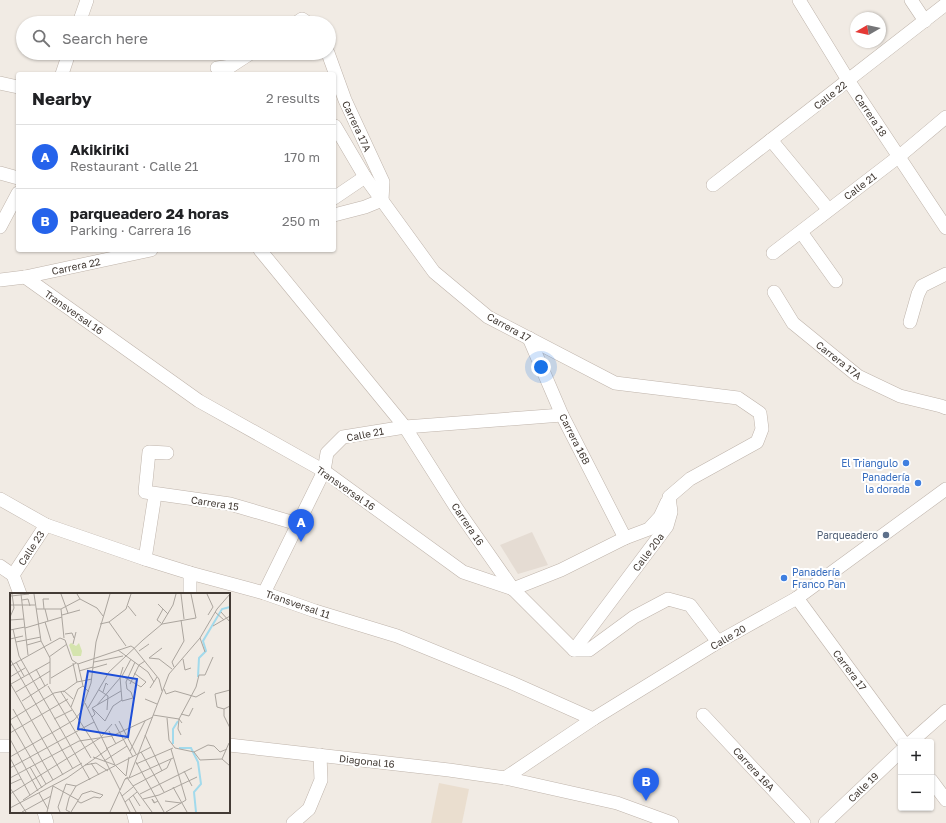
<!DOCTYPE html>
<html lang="en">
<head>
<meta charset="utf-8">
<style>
	body { margin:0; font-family:"Golos Text",sans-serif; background:#f6f6f6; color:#202124 }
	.controls { position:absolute; right:12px; bottom:12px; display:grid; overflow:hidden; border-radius:4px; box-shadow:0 1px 3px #0004 }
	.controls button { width:36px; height:36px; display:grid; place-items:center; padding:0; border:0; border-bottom:1px solid #e0e0e0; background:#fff; color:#202124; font:20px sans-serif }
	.compass { position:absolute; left:850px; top:12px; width:36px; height:36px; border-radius:50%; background:#fff; box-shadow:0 1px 3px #0004; rotate:261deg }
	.you { position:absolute; left:541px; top:367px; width:14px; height:14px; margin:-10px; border:3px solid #fff; border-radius:50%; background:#1a73e8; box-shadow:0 0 0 6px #1a73e833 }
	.badge { display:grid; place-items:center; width:26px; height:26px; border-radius:50%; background:#2563eb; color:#fff; font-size:13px; font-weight:700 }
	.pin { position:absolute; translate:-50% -33px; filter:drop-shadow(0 1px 2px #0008) }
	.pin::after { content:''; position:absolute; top:21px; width:14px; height:12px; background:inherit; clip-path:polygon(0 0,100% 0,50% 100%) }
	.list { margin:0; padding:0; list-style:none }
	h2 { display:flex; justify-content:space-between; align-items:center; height:52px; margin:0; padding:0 16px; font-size:17px }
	h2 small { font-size:13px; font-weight:400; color:#757577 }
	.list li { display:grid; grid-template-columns:26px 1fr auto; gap:12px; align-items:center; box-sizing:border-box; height:64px; padding:0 16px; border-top:1px solid #e0e0e0 }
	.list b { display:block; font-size:15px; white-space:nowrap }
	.list p { margin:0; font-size:13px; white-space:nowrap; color:#757577 }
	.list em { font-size:13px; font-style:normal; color:#757577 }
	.icon { flex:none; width:22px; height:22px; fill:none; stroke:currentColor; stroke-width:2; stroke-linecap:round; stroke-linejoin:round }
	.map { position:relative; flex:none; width:946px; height:823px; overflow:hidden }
	.search { position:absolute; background:#fff; box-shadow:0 1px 3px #0004; left:16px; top:16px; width:320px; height:44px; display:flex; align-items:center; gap:10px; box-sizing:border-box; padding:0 14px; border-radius:22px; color:#757577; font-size:15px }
	.panel { position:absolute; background:#fff; box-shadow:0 1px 3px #0004; left:16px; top:72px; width:320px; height:180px; border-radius:4px }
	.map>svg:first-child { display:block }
</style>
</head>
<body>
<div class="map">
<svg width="946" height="823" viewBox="0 0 946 823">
	<rect width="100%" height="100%" fill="#f1ebe4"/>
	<polygon fill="#e5dcd3" points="532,532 548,565 518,574 500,545"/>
	<polygon fill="#eadecf" points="439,783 469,789 462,823 431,823"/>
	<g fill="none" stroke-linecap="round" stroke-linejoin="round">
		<defs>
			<g id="street">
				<polyline points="799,0 848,80 946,228"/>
				<polyline points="911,0 925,21"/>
				<polyline points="79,23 87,0"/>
				<polyline points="296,23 302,19 308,23"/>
				<polyline points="328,53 345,100 383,182 382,200 365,207 334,215"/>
				<polyline points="217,68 231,66 251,53"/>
				<polyline points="62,74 69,53"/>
				<polyline points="0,83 18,87"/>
				<polyline points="335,126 365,177 434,272 488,317 615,383 738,398 760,413 762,429 757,442 690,479 669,497 671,512 667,526 574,650"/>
				<polyline points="771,140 828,209"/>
				<polyline points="0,173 18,178"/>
				<polyline points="713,185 946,4"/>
				<polyline points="334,198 365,177"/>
				<polyline points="0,227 18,193"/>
				<polyline points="801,232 836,281"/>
				<polyline points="260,250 405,427 457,509 513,589 574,650 589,650 634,617 668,599 690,605 718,642"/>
				<polyline points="773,253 902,154 946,117"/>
				<polyline points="25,277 199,401 324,471 463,572 513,589 561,570 625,538 649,529 660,517 667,502"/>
				<polyline points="0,280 25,277 151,250"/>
				<polyline points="774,292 793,323 858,376 900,396 941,406 946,408"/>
				<polyline points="910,322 918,294 922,286 946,274"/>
				<polyline points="529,338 562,415 625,538"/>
				<polyline points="167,453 149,452 145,492 230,504 298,524"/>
				<polyline points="0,499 46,525 145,559 190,573 264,593 315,611 397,636 510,682 593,719"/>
				<polyline points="145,559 155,495"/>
				<polyline points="0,566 13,575"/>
				<polyline points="13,575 46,525"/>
				<polyline points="13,575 20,594"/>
				<polyline points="264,593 324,471 327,453 343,437 405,427 562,415"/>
				<polyline points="190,594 190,573"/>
				<polyline points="797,598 903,742"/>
				<polyline points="703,715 804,823"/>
				<polyline points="911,742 946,711"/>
				<polyline points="229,745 449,770 505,778 617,803 672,823"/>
				<polyline points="0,746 11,746"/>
				<polyline points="505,778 593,719 718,642 797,598 946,489"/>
				<polyline points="931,780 946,800"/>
				<polyline points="44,812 47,823"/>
				<polyline points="133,812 136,823"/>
				<polyline points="293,823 309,809 321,780 320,755"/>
				<polyline points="825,823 901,751"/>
			</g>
		</defs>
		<use href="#street" stroke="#bfb4ab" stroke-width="14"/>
		<use href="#street" stroke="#fff" stroke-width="13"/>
	</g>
	<g fill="#3f7fe0" stroke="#fff" stroke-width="1.5">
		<circle cx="906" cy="463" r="4"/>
		<circle cx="918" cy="483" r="4"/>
		<circle cx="784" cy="578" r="4"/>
	</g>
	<circle fill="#5c6f8a" stroke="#fff" stroke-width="1.5" cx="886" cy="535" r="4"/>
	<g text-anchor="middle" stroke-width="4" stroke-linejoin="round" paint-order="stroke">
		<g font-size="10" fill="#433b35" stroke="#fff">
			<text transform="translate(830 95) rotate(-38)" y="4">Calle 22</text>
			<text transform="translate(871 115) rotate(56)" y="4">Carrera 18</text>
			<text transform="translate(357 126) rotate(65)" y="4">Carrera 17A</text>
			<text transform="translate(860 186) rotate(-37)" y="4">Calle 21</text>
			<text transform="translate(76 266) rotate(-12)" y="4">Carrera 22</text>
			<text transform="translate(74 312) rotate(35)" y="4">Transversal 16</text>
			<text transform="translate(509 327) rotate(29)" y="4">Carrera 17</text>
			<text transform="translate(839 360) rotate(38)" y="4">Carrera 17A</text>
			<text transform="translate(365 434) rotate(-11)" y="4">Calle 21</text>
			<text transform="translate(575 439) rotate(63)" y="4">Carrera 16B</text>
			<text transform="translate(346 488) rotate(35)" y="4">Transversal 16</text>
			<text transform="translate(215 503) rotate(9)" y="4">Carrera 15</text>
			<text transform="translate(468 524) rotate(56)" y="4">Carrera 16</text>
			<text transform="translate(31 548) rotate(-57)" y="4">Calle 23</text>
			<text transform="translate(648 552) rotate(-53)" y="4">Calle 20a</text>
			<text transform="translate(298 604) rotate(19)" y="4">Transversal 11</text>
			<text transform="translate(728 637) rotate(-30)" y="4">Calle 20</text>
			<text transform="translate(850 670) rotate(53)" y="4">Carrera 17</text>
			<text transform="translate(367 761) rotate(6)" y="4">Diagonal 16</text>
			<text transform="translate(754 769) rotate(47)" y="4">Carrera 16A</text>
			<text transform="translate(863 787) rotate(-44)" y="4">Calle 19</text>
		</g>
		<g font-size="10" fill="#366cbe" stroke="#fff" text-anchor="end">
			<text x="898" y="467">El Triangulo</text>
			<text x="910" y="481">Panadería<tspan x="910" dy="12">la dorada</tspan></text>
			<text x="792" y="576" text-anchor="start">Panadería<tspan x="792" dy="12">Franco Pan</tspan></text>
		</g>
		<g font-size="10" fill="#4e5e75" stroke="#fff" text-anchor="end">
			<text x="878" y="539">Parqueadero</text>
		</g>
	</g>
	<g transform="translate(10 593)">
		<rect width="220" height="220" fill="#f1ebe4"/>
		<path d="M61,50L66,53L69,50L72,58L71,63H63L59,52Z" fill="#d5e4ae"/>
		<path fill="none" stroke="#a2daec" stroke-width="2" d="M188,84L189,65L196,58L193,48L212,16L220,14M163,151V136L168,128M169,155H181L188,169L191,191L184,199L186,219"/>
		<path fill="none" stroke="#aba59e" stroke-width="1" d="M11,1L18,62M24,1L31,48L40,65V91M51,1L58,20M67,1L70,6L87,15L93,23M171,1L174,26M197,1L203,14L198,22M1,3L19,1M12,7L18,6L20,13M148,11L158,21M0,12H25M118,13L126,23M26,16H51L70,6M34,16L33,6H39M35,16L38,28M51,16L54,45M205,19L214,27M211,19L220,29M52,22L70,17M0,24L4,15L2,1M0,27L14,26M35,29L41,48M99,29L116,53M151,30L147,27L153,16M90,31L99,29L116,16L121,1M151,32L163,12L166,1M203,33L220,23M15,35L52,24M3,36L9,63L80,187M0,37L15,34M55,41L62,40L64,45M190,45L195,59M0,46L13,43M6,49L31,44M63,51L66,39M17,52L31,48M108,57L138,79L144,89M129,58L139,51M39,64L57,51M139,65L149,66L162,76M139,65L152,55M0,66L63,176M173,66L175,77L181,75M6,69L14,83M84,69L113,63M63,70L67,89M68,71L73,93L79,99M0,73L50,45L55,47L62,67L68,71L121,53L124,55L149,86L152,98M113,74L110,84L112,108L123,105L121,99M164,74L162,69L174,48L171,27M83,75L97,71M26,76L35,93M69,78L83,74M112,83L131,94L136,89L124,80M112,83L121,66M0,84L15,75M41,85L66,70M0,90L53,182M1,91L40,69M120,91L129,72L135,68M38,93L81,165M140,95L147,84M154,96L156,101L165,98L186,104L195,99M89,97L98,103L97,117M54,98L63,106M6,99L40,78M51,99L96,169L110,197M53,99L67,89L82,86M93,99L96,90L98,92M121,99L117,96L116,89L125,69M135,106L147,111M12,108L38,91M75,110L105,172L116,183M87,112L110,85M220,113L214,116V123L220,135M61,114L68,96L73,93M78,115L99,79L133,47L152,31L186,25L181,1M3,116L43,187M83,116L95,128M214,116L207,114L205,101L220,97M171,121L179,123L183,115M143,122L169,126L172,130M82,124L85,121L82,115L111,98M157,125L159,147L165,155L184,159M44,126L62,117M0,127L44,100L54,98M95,128L103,113L112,107M109,128L126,161M0,129L36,191M105,131L123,164M99,138L106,151M0,140L58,106M135,142L152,178M171,142L168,136L169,126L186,94L189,82H195L203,64M91,144L102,131M0,146L28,198M96,156L118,144M120,158L135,128M131,159L154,199M184,159L190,167L212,166L220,173M184,159L198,152L204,153L210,159L217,156M0,164L64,127L71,119L81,90L86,49L100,1M83,164L105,172M0,165L20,202M212,166L219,150M94,168L117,153M126,169L154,219M81,170L89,182M126,171L163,155M75,172L86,170L98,178M20,174L32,195M0,175L84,129M174,178L182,193M116,183L119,164M118,184L115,186L119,185L159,81L190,45L207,16L220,1M0,185L69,148L102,143L143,124M119,185L163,165M118,186L142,219M0,191L11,186M36,191L72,170M43,193L68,207M123,193L157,175L161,166M163,194L177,219M0,195L16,219M110,199L120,219M29,200L38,216M0,201L90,145M130,201L182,175M123,202L130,213M112,203L123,194M119,206L126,219M133,206L149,202L187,184M13,207L36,191M67,208L71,210L84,204L90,205L93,202M155,208L171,210L176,207L161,156M115,209L127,199M145,210L142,206L144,210L148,208M0,215L57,185L98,156M12,219L41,203M37,219L43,193M50,219L48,214L56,191L66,193L141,154M60,219L56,217L59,205L66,193M61,219L72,201L81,198L93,202M100,219L115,186M156,219L171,210"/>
		<path fill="#1d4ed8" fill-opacity="0.15" stroke="#1d4ed8" stroke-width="2" d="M78,78L127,86L118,144L68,136Z"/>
		<rect width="220" height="220" fill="none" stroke="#433b35" stroke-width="2"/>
	</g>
</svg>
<div class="controls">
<button>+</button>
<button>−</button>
</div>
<svg class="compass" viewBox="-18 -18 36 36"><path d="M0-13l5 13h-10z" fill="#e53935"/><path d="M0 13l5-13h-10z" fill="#757577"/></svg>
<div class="you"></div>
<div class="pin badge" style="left:301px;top:542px">A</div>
<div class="pin badge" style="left:646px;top:801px">B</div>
<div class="search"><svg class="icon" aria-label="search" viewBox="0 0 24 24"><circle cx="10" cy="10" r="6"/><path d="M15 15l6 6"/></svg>Search here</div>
<section class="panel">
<h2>Nearby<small>2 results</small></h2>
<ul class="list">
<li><span class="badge">A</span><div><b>Akikiriki</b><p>Restaurant · Calle 21</p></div><em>170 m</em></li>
<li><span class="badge">B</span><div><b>parqueadero 24 horas</b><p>Parking · Carrera 16</p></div><em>250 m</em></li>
</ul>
</section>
</div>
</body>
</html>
